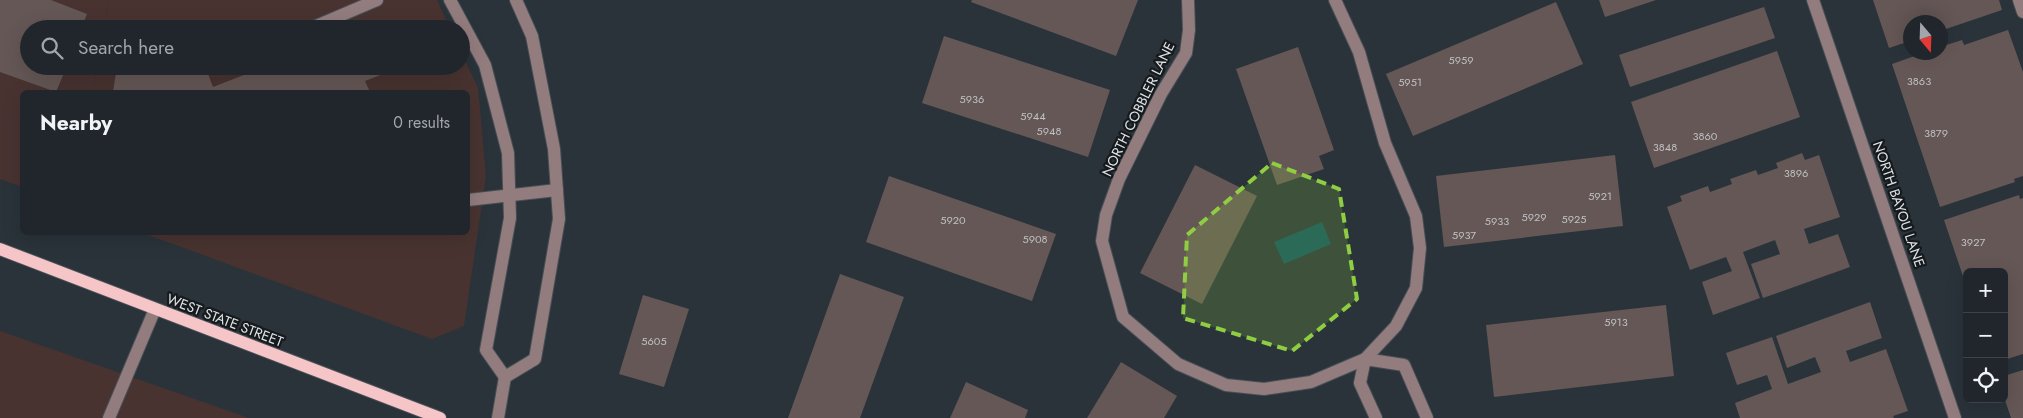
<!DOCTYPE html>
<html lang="en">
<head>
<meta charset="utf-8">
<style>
	body { margin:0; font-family:Jost,sans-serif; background:#2d3238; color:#f1f3f6 }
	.controls { position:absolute; right:15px; bottom:15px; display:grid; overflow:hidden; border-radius:8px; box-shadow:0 5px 20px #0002 }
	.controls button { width:45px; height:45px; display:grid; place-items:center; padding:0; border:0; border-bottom:1px solid #3d4348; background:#20262c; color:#f1f3f6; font:25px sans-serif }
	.compass { position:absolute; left:1903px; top:15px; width:45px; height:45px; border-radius:50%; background:#20262c; box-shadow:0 5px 20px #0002; rotate:161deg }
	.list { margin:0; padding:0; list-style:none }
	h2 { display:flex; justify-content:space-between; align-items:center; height:65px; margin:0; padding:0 20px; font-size:21px }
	h2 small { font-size:16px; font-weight:400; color:#a2a5a9 }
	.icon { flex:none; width:28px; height:28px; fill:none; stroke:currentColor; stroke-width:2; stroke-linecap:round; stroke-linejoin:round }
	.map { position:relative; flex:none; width:2023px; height:418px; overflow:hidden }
	.search { position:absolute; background:#20262c; box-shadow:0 5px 20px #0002; left:20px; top:20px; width:450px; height:55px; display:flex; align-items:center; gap:12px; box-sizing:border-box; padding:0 18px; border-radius:28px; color:#a2a5a9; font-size:19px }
	.panel { position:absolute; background:#20262c; box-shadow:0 5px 20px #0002; left:20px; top:90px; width:450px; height:145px; border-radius:8px }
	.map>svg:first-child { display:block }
</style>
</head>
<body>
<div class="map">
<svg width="2023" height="418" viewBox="0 0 2023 418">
	<rect width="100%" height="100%" fill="#2a333a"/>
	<g fill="#483330">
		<polygon points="109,0 437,0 450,29 104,29"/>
		<polygon points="461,52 478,88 486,176 464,326 432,339 143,233 468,232 468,92 93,92 97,66 461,66"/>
		<polygon points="0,331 249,418 0,418"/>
	</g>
	<polygon fill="#483331" points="0,0 109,0 104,29 29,29 29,66 97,66 93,92 22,92 22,187 0,179"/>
	<polygon fill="#11525c" points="1322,222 1331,244 1284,264 1274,242"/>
	<g fill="#645756">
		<polygon points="0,0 51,0 87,14 81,29 29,29 29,66 67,66 56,92 0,72"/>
		<polygon points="972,0 1138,0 1116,56 971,2"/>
		<polygon points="1599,0 1656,0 1605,17"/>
		<polygon points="1873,0 1999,0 2002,10 1940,31 1940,22 1910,22 1910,41 1889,48"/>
		<polygon points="1556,2 1583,64 1413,136 1386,74"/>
		<polygon points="1764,7 1775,38 1630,87 1619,55"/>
		<polygon points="379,24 380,29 367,29"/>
		<polygon points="2008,30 2023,72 2023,176 2014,179 2015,182 1940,207 1892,64 1926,52 1940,52 1940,47 1962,40 1964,45"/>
		<polygon points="944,36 1110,90 1088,157 922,103"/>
		<polygon points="1298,47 1334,150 1319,156 1324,169 1277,185 1236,69"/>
		<polygon points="1777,51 1800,117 1654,168 1631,102"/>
		<polygon points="117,66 205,66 213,87 267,66 395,66 396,69 365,81 369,90 362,92 113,92"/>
		<polygon points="1802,153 1805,160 1819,155 1840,217 1804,229 1809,244 1838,234 1850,267 1763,298 1751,264 1780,254 1775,240 1743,252 1760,298 1713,315 1702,282 1732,271 1726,257 1690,270 1667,207 1682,201 1680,196 1708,186 1710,192 1732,184 1730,179 1756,170 1758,175 1778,168 1776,163"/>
		<polygon points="1615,155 1623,226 1444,247 1436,176"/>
		<polygon points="1195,165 1257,196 1202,304 1140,273"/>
		<polygon points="889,176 1056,234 1032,301 866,242"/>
		<polygon points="2019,195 2020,199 2023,198 2023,354 2004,360 2004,272 1967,272 1966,285 1944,220"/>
		<polygon points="840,274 904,297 860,418 788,418"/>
		<polygon points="643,295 689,309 664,387 619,374"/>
		<polygon points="1870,302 1882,338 1846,351 1850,362 1886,349 1908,411 1893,416 1894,418 1740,418 1735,403 1772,389 1767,375 1737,385 1726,353 1772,337 1788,384 1821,372 1815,357 1787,368 1776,336"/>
		<polygon points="1666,305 1674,376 1494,397 1486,325"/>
		<polygon points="1121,362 1177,396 1164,418 1087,418"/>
		<polygon points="2023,370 2023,418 2011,418 2004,397 2004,376"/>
		<polygon points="966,382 1028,410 1025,418 950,418"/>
	</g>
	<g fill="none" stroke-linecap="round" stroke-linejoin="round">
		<defs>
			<g id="minor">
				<polyline points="450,0 485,65 508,153 510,218 486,350 505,377 535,359 559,219 554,149 532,36 516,0"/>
				<polyline points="1188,0 1189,30 1186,53 1161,94 1119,179 1106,215 1102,241 1123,317 1178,364 1226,385 1264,389 1311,382 1365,359 1396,326 1416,288 1420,248 1416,216 1385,143 1359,52 1335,0"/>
				<polyline points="1813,0 1955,418"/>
				<polyline points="2019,0 2023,12"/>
				<polyline points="309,29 377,0"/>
				<polyline points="468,200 557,190"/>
				<polyline points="109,418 155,309"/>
				<polyline points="498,418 505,377"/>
				<polyline points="1376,418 1360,383 1365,359 1404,365 1427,418"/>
			</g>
			<polyline id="major" points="0,249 440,418"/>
		</defs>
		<use href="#minor" stroke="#474f56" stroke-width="14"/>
		<use href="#major" stroke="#474f56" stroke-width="14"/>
		<use href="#minor" stroke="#937c7d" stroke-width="12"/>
		<use href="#major" stroke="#f5c5c8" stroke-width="12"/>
	</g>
	<path fill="#8fcd42" fill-opacity="0.2" stroke="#8fcd42" stroke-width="4" stroke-dasharray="10 6" stroke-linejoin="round" d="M1272,163L1339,189L1357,299L1292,351L1183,318L1187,235Z"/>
	<g text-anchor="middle" stroke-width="4.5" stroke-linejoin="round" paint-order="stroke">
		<g font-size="11" fill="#bfc0c3">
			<text x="1461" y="64">5959</text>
			<text x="1919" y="85">3863</text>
			<text x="1410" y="86">5951</text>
			<text x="972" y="103">5936</text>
			<text x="1033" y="120">5944</text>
			<text x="1049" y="135">5948</text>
			<text x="1936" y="137">3879</text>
			<text x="1705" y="140">3860</text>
			<text x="1665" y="151">3848</text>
			<text x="1796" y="177">3896</text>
			<text x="1600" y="200">5921</text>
			<text x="1534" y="221">5929</text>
			<text x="1574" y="223">5925</text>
			<text x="953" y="224">5920</text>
			<text x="1497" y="225">5933</text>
			<text x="1464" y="239">5937</text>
			<text x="1035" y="243">5908</text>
			<text x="1973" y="246">3927</text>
			<text x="1616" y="326">5913</text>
			<text x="654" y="345">5605</text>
		</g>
		<g font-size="14" fill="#dde3e7" stroke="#161a1d">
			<text transform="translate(1138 109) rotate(-64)" y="5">NORTH COBBLER LANE</text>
			<text transform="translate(1899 204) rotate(71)" y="5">NORTH BAYOU LANE</text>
			<text transform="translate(225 320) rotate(21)" y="5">WEST STATE STREET</text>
		</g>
	</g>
</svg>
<div class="controls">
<button>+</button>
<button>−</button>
<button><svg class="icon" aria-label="locate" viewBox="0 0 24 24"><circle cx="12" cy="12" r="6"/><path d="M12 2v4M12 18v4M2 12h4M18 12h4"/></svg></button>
</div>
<svg class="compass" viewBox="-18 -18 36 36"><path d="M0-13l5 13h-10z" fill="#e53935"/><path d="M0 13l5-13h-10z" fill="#a2a5a9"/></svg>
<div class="search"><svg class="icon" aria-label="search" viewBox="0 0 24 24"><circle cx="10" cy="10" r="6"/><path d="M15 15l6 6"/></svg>Search here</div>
<section class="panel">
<h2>Nearby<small>0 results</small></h2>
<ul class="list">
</ul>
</section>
</div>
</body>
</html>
